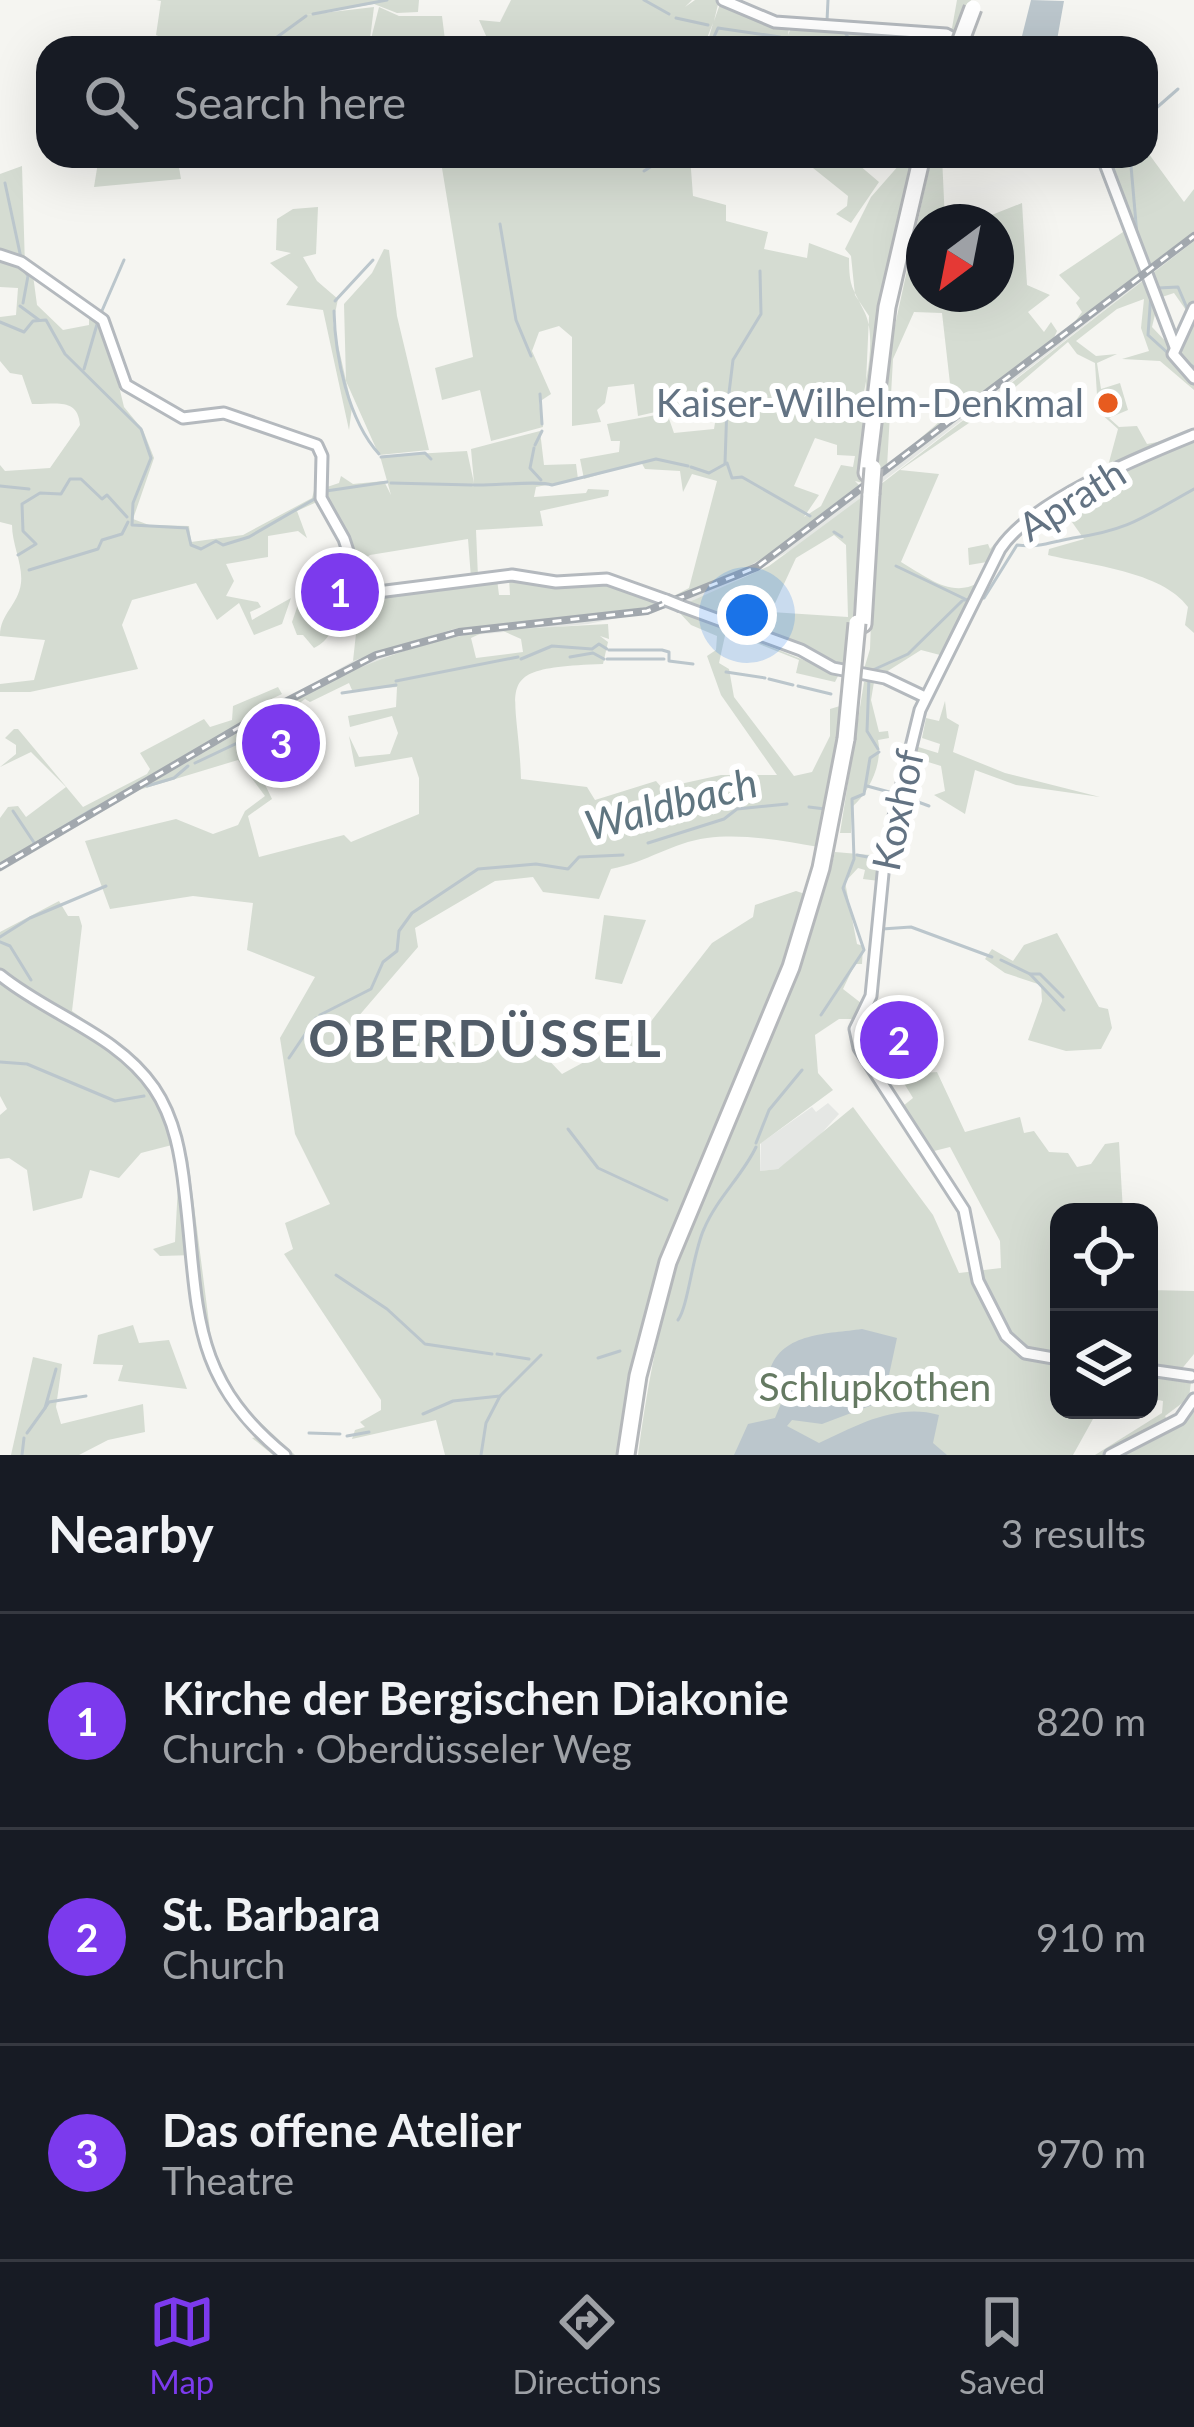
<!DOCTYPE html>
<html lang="en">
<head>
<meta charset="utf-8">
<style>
	body { margin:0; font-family:Lato,sans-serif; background:#20242c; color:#f1f3f6 }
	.controls { position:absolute; right:36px; bottom:36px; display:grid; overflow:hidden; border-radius:24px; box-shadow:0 12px 48px #0002 }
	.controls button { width:108px; height:108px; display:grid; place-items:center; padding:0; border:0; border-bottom:3px solid #363941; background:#171b24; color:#f1f3f6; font:60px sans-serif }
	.compass { position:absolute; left:906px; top:204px; width:108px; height:108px; border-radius:50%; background:#171b24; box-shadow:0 12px 48px #0002; rotate:212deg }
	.you { position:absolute; left:747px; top:615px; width:42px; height:42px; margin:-30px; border:9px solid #fff; border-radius:50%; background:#1a73e8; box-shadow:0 0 0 18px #1a73e833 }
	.badge { display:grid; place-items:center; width:78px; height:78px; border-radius:50%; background:#7c3aed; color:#fff; font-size:39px; font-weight:700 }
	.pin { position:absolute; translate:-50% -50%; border:6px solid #fff; box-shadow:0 3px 12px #0006 }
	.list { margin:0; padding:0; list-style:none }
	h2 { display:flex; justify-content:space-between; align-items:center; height:156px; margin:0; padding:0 48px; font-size:51px }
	h2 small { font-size:39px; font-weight:400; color:#9ea1a6 }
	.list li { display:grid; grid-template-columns:78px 1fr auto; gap:36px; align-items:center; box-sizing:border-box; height:216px; padding:0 48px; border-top:3px solid #363941 }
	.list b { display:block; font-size:45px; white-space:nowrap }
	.list p { margin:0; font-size:39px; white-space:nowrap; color:#9ea1a6 }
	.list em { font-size:39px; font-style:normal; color:#9ea1a6 }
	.icon { flex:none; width:66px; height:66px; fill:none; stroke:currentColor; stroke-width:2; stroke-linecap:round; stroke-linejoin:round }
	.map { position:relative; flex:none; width:1194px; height:1455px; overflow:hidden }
	.search { position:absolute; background:#171b24; box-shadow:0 12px 48px #0002; left:36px; right:36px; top:36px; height:132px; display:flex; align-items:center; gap:30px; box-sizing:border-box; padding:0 42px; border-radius:36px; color:#9ea1a6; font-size:45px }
	.sheet { height:804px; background:#171b24 }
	nav { display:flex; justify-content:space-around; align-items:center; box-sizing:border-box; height:168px; border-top:3px solid #363941; background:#171b24; font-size:33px; color:#9ea1a6 }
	nav a { display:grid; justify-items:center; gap:6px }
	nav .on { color:#7c3aed }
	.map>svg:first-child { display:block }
</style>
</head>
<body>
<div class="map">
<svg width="1194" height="1455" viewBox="0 0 1194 1455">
	<rect width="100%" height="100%" fill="#f5f5f1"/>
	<g fill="#e5e7e4">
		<polygon points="1194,233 1194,241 802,544 708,597 685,604 668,599 706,589 795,540"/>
		<polygon points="662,604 673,607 588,624 452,637 405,649 310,690 0,872 0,863 353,661 454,629 587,618"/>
		<polygon points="828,1103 839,1114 808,1148 778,1169 760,1171 761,1143 812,1107 816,1112"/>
	</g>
	<g fill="#d5dcd2" fill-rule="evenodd">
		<path d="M156,0H419L418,12L397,13L374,4L306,15L374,7L369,47L379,7L399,16H442L446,48V38H487L479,20L500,22L511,0H692L685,7L695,0H719L714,21L721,1L756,20L789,27L788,35L792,26L897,35L903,43L920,39L915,27L952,28L957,0H971L950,48H706L713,23L703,48H302C252,41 201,59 156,35L161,1Z"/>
		<polygon points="1146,150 1184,202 1194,189 1194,233 1068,331 1082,312 1076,303 1080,298 1059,275 1126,230 1104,156 1146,156"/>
		<polygon points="99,156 177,156 181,179 94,187"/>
		<path d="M458,156H690L693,196L726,205V221L768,232L764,249L807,258L809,243L849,258C849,289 853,287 865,313C876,337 867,377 862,402L851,405L857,409L865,405L869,316L855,295L851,256L845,249L871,197L907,156H918L870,404L863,483L855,481L862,488C801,535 744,578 668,599L689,588L717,481L692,474L683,492L680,471L645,469L641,462L584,479L580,459L619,452L620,441H611L607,424L667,413L674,433L714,429L718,404L730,402L716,398L638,416L634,384L608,387L605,403L597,410L601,422L572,426V337L559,326L539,332L532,351L551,394L539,402L543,427L491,441L480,390L442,400L435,368L473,357L441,162ZM815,438L837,445V455L855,456L853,467L841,465L821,506L804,517L819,495L794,486Z"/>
		<polygon points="827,156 869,156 859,165 879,182 851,223 836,214 847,206 848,196 813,168"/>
		<path d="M932,156H942L945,222H924V294H996V222H974L1022,203L1027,285L1050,295L1028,312L1044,332L1051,322L1057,331L1053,340L1065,333L877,478L892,339ZM914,312L942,313L953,410L887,467L893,359Z"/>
		<path d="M22,166L25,266L33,275L37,305L63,330L89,325V311L104,324L124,407L143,430L154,458L133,519L149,525L189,526L191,542L243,535L312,498L319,473V501L297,511L307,538L298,531L268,536V557L226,564L234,581L226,596L258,602L261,607L250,612L252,620L291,598L282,624L254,635L239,603L217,620L196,583L132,600L122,625L138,669L30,692H0V684L34,680L45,640L0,636C0,613 18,606 21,583C23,564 12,545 12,525L0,522V465L5,471L50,468L80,425C78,396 53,405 32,404L22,375L10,373L0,361V317L16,315L18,288L0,287V174Z"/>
		<polygon points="318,207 316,254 303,257 317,281 338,299 333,323 352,407 349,430 323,310 286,305 298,287 270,263 291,253 276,250 277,219 293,209"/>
		<path d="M1194,241V300L1188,313L1174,293L1159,298L1152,327L1171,347L1194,315V390L1160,361L1122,359L1149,351L1141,328L1144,299L1117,309L1076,341L1096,356L1117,354L1097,363L1101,389L1120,383L1128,410L1109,418L1119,427L1137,426L1147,444L1194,435V633L1185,625L1188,607C1162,571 1088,565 1048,555L1049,549L1084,539L1062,508L1072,501L1060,498L1014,527L987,562L969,565L968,548L988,544L990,549L1012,525L1108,466L1118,429L1098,411L1095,363L1077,354L1068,342L991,408L900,470L939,474L901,562C927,577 951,598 978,583L940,655L921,650L883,674L864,669L870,649L876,488Z"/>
		<polygon points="384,249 389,250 397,316 429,450 379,455 346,381 344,304 372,273"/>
		<polygon points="540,431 544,465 576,464 578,479 536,487 534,497 586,493 588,489 609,490 608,496 540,511 543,526 476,530 478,577 471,578 468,539 370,555 358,564 361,582 371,589 362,592 347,543 325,506 324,488 339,483 341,476 353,484 384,481 391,495 380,456 467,451 474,483 471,449"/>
		<path d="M862,497L849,670L685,604L769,566ZM834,535L846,545L848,617L771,612L796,558Z"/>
		<path d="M348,558L356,597C336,611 335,639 314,648L303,635H297L292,622L301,596L312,591L306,573L326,565L334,569L332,560Z"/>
		<polygon points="509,578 553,586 605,584 662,604 587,618 454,629 353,661 360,597 497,579 499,595 510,595"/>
		<path d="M677,610L839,674L835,682L796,673L799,660L726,631L719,663L729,669L734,697L794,776L812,772L830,736V709L840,706L848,675L838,764L819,847C784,841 743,833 707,838C671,843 648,862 611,869L599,899L543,892L533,877L495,881L415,928L418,947L357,1018L363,1033L540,1051L562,1074L645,1029L712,943L753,917L755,905L796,891L808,895L798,936L691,1189L622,1455H445L436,1420L352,1439L355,1430L365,1427L360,1422L381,1410V1400L284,1254L293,1249L285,1223L330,1204L295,1134L280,1038L315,977L247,950L253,903L193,896L110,909L85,841L176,819L213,834L238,825L245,811L265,796L238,760L139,790L261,719L271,730L257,752L264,758L293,753L301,766L316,760L311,743L315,742L322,763L296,773L285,758L259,772L272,799L248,816L259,857L344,835L351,842L419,814V778L412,757L355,767L349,736L359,757L390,754L398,733L392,716L350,727L348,716L396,707L397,687L352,690L349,683L310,702L305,699L294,707L301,711L302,731C284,728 280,735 263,717C333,677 404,643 484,632L471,638L476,658L523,652L521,639L501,630L608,624L609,639L600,636L608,642L603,664C488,668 518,682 521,779L587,787L595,800L656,781L662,788L721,775H777L721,695L707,656L716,650L717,636L691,625Z"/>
		<path d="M864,682H874L871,700L879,732L888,731L889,738L878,740C883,762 870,792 852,807L851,833H840Z"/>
		<polygon points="278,687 282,694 257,706 256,714 0,863 0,818 8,807 18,806 26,817 66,787 31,752 0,767 16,754 16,745 5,738 14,729 18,729 83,807 147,774 150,769 140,753 204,719 210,727 232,720 233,706"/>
		<polygon points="945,701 947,718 959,725 953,752 1005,773 1100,797 1016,785 975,770 965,814 934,795 945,791 941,766 912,757 915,746 938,753 940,744 922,738 926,718 939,721"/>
		<path d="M835,852L882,856L879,881L863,879L865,870L858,868L845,882L857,944L863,946L862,964H855L843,989L861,1003L854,1019H839L815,1035L818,1073L833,1090L760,1144V1171L778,1169L853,1107L933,1215L959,1273L1001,1268L1000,1241L950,1147L930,1152L903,1106L913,1098L899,1075L937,1072L965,1132L1020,1117L1024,1133L1034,1131L1049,1152L1068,1153L1077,1167L1091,1164L1105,1144L1119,1142L1123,1212H1059V1410H1098L1073,1455H638C647,1387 659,1322 680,1257C723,1119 799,995 835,852Z"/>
		<path d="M59,901L68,916H79L82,926L72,1011L138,1058L168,1099L188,1159L212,1346L241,1404L295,1455H273L252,1438L263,1436C210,1378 205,1330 195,1255L160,1256L153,1249L175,1242L178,1185L186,1180L169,1130L172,1145L141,1153L119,1178L90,1170L82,1198L33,1211L27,1170L9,1158L0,1159V1115L7,1109L0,1096V932Z"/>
		<polygon points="604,915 646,920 622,984 595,979"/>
		<polygon points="1057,933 1099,1007 1108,1009 1112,1028 1101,1049 1066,1051 1028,1040 1042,1001 1041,985 1005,973 985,959 992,949 1013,961 1024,945"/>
		<polygon points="1149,1290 1194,1291 1194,1354 1180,1371 1191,1382 1189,1398 1165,1416 1172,1429 1194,1412 1194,1455 1095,1455 1162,1413 1163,1401 1149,1398"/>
		<polygon points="133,1325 139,1343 169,1340 187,1389 118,1381 123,1365 93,1364 98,1335"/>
		<polygon points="33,1357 62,1364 56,1407 61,1424 143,1404 145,1432 108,1440 79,1455 11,1455"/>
	</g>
	<g fill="#bbc6cc">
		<polygon points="1031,0 1064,1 1057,40 1045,48 1030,44 1034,48 1019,48"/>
		<path d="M862,1329L897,1338L889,1375L875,1404L822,1424L792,1420L787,1426L819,1443C858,1425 896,1403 939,1415L933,1443L947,1455H734L748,1424L775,1418L785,1394L770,1370C782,1332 829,1334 862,1329Z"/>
	</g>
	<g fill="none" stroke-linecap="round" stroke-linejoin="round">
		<g stroke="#bbc6cc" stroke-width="3">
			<polyline points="644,0 669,14"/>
			<polyline points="313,14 387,0"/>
			<polyline points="676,18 708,25"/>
			<polyline points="827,21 828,0"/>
			<polyline points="844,31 855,48"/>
			<polyline points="788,38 802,40"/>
			<polyline points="262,48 306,16"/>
			<polyline points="709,48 718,28 780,37"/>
			<polyline points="833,48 837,48"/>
			<polyline points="844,48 848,48"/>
			<polyline points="1146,117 1178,89"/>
			<polyline points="1125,156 1131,166 1137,235"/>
			<polyline points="644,171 668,156"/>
			<polyline points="5,183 21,258"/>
			<polyline points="500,224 516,320 531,356"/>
			<polyline points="22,267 28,276 23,303"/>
			<polyline points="1158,288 1178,287 1187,308"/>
			<polyline points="1151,293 1148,335 1170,355"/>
			<polyline points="335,301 373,260"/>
			<polyline points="20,306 39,320"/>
			<path d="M334,311C335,356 348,420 379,454"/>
			<polyline points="101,313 124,260"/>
			<polyline points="0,322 24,332 33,321 46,320 65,354 141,429 151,458 133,503 132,525 187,528 191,545 201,549 216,541 223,545 249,537 318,497"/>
			<polyline points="1185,362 1194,367"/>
			<polyline points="84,369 98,321"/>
			<polyline points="540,394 542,424"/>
			<polyline points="728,401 733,360 761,314 760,271"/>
			<polyline points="535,445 542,431"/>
			<polyline points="534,448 530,468 541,480"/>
			<polyline points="381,457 425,453 431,459"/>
			<polyline points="725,463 727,405"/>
			<polyline points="691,467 709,473 727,463 732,478 742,477 810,516"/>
			<polyline points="391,483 472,485"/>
			<path d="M474,485C494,486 540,480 552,485L656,459L688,466"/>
			<polyline points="0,486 29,489"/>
			<polyline points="326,491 387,482"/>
			<polyline points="834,532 842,537"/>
			<polyline points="18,555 36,544 23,531 22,504 40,493 61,494 70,479 81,479 102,499 107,495 127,517"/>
			<polyline points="896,566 965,599"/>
			<polyline points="29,570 98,549 102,540 122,534 128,522"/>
			<path d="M964,600L984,598L1017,545C1039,548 1051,542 1073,538C1130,530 1145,516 1194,489"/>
			<polyline points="609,650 662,650 669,652 669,661 693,664"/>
			<polyline points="570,657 593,653 604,659"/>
			<polyline points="521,659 552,646 592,649 599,644 607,649"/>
			<polyline points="607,659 664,659"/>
			<polyline points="873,670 908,654 962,601"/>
			<polyline points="726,672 765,678"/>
			<polyline points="869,678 867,731 878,749"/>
			<polyline points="769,679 793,685"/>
			<polyline points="396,681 518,657"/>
			<polyline points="798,686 831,694"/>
			<polyline points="342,693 396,685"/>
			<polyline points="275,724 308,712"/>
			<polyline points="195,763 267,729"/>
			<polyline points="147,786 174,778 188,766"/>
			<polyline points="867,786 893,793"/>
			<polyline points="902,796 929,806"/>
			<polyline points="809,807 825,809"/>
			<polyline points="13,811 35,844 93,809"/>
			<polyline points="648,843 724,819 737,809 787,804"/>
			<polyline points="857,855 878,859"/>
			<polyline points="882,929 911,927 992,957"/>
			<polyline points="0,937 30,918 106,886"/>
			<polyline points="0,942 10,946 31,980"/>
			<polyline points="1001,960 1030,974 1064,1010"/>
			<polyline points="1030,974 1040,974 1063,997"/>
			<polyline points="320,1015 371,989 383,962 397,951 399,931 412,913 478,869 536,864 568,869 579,857 623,855"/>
			<polyline points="821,1015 864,950 843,888 854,859 852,799 864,794 870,758 879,752"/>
			<polyline points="289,1058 316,1018"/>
			<polyline points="0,1062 27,1064 115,1101 144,1096"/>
			<polyline points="568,1129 598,1168 667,1200"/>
			<polyline points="756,1143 769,1110 802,1070"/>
			<polyline points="336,1275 387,1309 425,1344 492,1354"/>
			<path d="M678,1320C688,1307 693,1252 704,1229C717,1198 743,1175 756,1147"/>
			<polyline points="497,1354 529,1359"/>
			<polyline points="598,1358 620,1351"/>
			<polyline points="45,1408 49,1402 86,1396"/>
			<polyline points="423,1414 453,1401 500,1396 541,1355"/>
			<polyline points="27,1433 45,1408 56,1369"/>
			<polyline points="309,1433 340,1434"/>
			<polyline points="347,1436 369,1432"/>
			<polyline points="22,1455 24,1438"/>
			<polyline points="481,1455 486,1423 500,1396"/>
		</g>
		<defs>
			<g id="secondary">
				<polyline points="723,0 775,22 946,34 971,48"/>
				<polyline points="1102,156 1175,347"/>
				<polyline points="0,255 21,262 103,320 126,385 183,418 224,413 317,445 322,456 321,498 344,539 362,594 512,575 556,582 607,579 666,600"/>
				<polyline points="1194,308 1173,354 1194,378"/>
				<polyline points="681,606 801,650 833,668 885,678 925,697"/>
				<path d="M0,975C49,1015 117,1034 154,1088C175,1119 181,1156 185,1193C199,1307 188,1376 285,1455"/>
				<path d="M1059,1359L1025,1353L1006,1336L978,1281L964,1210L859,1048L855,1029L871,996L885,853L920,710L1000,549C1033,500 1140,457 1194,435"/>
				<polyline points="1149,1370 1191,1376"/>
				<polyline points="1110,1455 1180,1419 1194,1399"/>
			</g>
			<g id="highway">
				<polyline points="867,473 887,307 922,156"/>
				<polyline points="863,624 871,494"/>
				<polyline points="626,1455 638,1376 668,1262 791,967 821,868 846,739"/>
			</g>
		</defs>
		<use href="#secondary" stroke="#b4b9be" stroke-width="15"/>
		<use href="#highway" stroke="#b5b8bb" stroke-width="21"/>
		<use href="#secondary" stroke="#fff" stroke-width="9"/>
		<use href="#highway" stroke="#fff" stroke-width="15"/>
		<defs>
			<polyline id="rail" points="0,867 260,715 376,655 459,632 647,611 757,567 1194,236"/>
		</defs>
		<use href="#rail" stroke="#a2a8ae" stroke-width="8"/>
		<use href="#rail" stroke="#fff" stroke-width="3" stroke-dasharray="9" stroke-linecap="butt"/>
		<defs>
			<polyline id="secondary-bridge" points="666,600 681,606"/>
			<g id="highway-bridge">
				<polyline points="958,48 973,8"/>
				<polyline points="871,494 873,468"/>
				<polyline points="846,739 857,623"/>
			</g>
		</defs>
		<use href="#secondary-bridge" stroke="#b4b9be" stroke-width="15" stroke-linecap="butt"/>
		<use href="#highway-bridge" stroke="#b5b8bb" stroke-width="21" stroke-linecap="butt"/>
		<use href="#secondary-bridge" stroke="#fff" stroke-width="9"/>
		<use href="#highway-bridge" stroke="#fff" stroke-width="15"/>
	</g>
	<circle fill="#e75b1f" stroke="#fff" stroke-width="4.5" cx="1108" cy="403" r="12"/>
	<g text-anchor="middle" stroke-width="12" stroke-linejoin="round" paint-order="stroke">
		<g font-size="39" fill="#637383" stroke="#fff" text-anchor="end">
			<text x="1084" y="417">Kaiser-Wilhelm-Denkmal</text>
		</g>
		<g font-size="39" fill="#637383" stroke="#fff">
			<text transform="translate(1072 500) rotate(-32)" y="14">Aprath</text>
			<text transform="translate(898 810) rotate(-78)" y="14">Koxhof</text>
		</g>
		<g font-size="39" fill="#657a62" stroke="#fff">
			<text x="875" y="1401">Schlupkothen</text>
		</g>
		<g font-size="42" font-style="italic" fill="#5f7580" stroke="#fff">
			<text transform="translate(671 804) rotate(-15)" y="15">Waldbach</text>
		</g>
		<g font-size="51" font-weight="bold" letter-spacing="3" fill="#515c68" stroke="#fff">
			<text x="486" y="1057">OBERDÜSSEL</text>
		</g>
	</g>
</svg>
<div class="controls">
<button><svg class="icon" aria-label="locate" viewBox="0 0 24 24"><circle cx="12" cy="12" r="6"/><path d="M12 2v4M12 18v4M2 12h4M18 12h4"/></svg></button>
<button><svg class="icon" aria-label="layers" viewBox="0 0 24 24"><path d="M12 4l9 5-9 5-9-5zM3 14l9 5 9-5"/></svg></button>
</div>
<svg class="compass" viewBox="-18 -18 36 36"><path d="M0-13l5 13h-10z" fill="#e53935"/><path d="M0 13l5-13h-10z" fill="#9ea1a6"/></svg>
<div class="you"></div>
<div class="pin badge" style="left:340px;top:592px">1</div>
<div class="pin badge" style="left:899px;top:1040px">2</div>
<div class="pin badge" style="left:281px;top:743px">3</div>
<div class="search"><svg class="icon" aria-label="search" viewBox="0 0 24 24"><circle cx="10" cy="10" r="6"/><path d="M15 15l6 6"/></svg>Search here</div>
</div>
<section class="sheet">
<h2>Nearby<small>3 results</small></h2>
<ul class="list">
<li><span class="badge">1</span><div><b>Kirche der Bergischen Diakonie</b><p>Church · Oberdüsseler Weg</p></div><em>820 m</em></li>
<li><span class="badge">2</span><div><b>St. Barbara</b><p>Church</p></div><em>910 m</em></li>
<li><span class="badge">3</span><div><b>Das offene Atelier</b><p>Theatre</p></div><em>970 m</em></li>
</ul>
</section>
<nav>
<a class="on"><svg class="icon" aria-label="map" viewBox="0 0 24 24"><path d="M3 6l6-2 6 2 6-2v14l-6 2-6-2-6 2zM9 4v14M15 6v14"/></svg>Map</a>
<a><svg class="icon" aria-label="directions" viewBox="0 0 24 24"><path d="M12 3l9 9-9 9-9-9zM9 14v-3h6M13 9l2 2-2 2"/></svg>Directions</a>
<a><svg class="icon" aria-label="saved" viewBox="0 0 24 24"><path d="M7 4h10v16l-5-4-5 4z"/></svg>Saved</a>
</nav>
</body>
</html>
